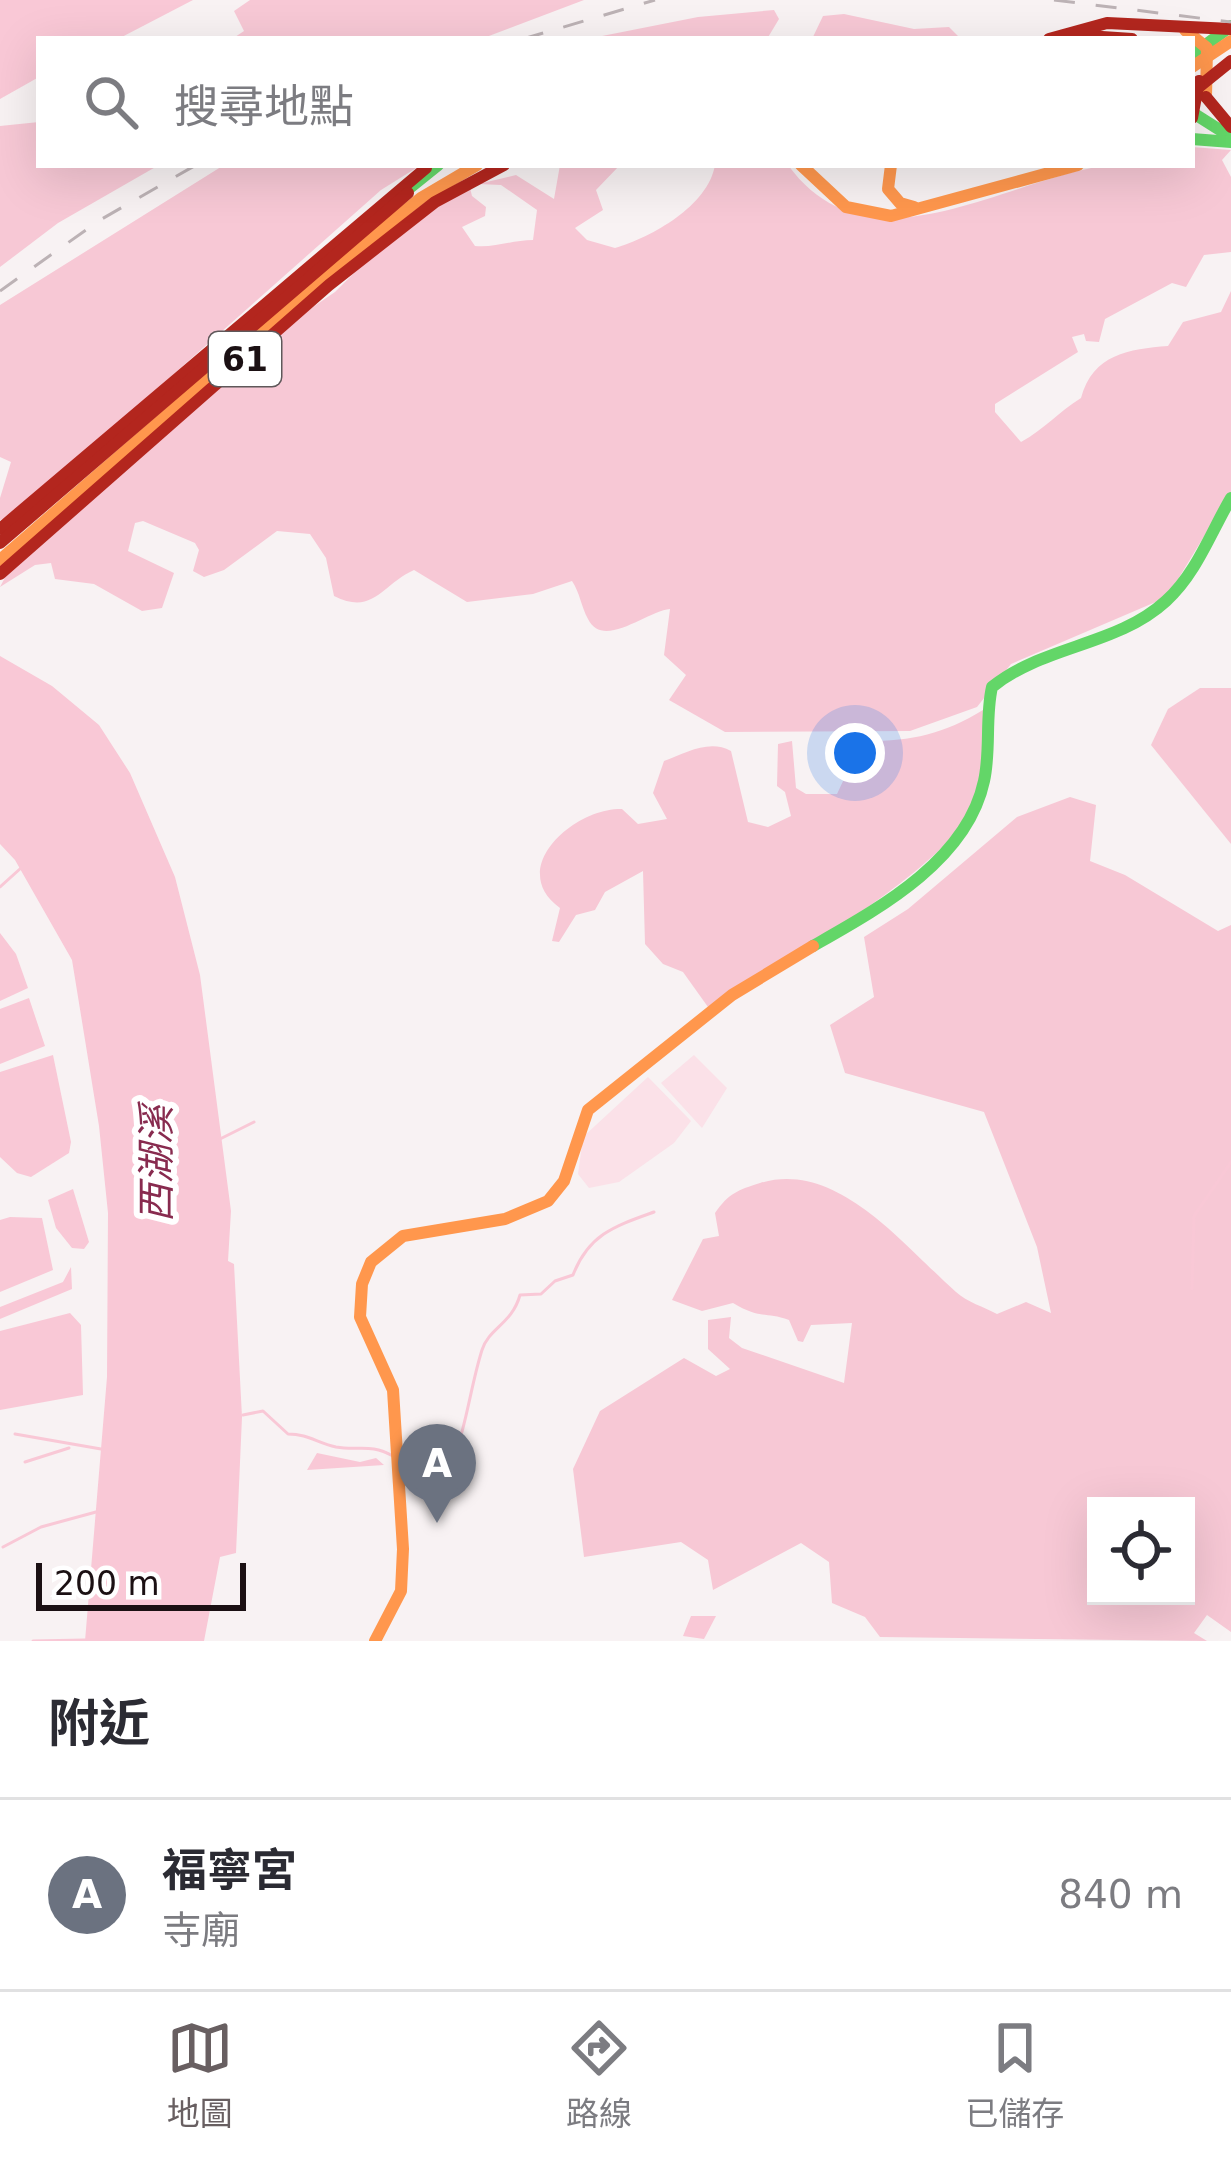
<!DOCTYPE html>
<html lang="zh-TW">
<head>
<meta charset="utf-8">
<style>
	body { margin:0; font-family:"DejaVu Sans","Noto Sans TC",sans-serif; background:#f7f7f7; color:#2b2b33 }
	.controls { position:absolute; right:36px; bottom:36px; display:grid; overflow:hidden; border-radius:0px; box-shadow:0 12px 48px #0002 }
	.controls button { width:108px; height:108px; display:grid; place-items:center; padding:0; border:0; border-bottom:3px solid #e1e1e2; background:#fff; color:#2b2b33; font:60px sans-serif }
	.scale { position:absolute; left:36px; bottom:30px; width:210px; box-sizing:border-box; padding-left:12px; border:6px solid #1b1013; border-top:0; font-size:33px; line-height:42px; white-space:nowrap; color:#1b1013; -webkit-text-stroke:9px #fff; paint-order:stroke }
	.you { position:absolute; left:855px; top:753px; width:42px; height:42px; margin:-30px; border:9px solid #fff; border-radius:50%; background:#1a73e8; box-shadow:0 0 0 18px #1a73e833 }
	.badge { display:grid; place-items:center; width:78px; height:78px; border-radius:50%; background:#685f61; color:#fff; font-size:39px; font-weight:700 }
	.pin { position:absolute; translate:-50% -99px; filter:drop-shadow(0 3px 6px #0008) }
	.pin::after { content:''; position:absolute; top:63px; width:42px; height:36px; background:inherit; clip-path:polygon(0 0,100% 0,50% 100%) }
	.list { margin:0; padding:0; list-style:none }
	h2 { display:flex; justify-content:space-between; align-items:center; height:156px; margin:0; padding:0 48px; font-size:51px }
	h2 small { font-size:39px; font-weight:400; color:#7c7c81 }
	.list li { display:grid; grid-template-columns:78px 1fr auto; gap:36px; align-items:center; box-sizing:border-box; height:192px; padding:0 48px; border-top:3px solid #e1e1e2 }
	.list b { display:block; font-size:45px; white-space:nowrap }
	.list p { margin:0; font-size:39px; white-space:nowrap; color:#7c7c81 }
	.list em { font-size:39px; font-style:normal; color:#7c7c81 }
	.icon { flex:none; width:66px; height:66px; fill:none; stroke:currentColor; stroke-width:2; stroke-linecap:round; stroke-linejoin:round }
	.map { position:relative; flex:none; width:1231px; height:1641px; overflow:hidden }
	.search { position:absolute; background:#fff; box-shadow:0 12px 48px #0002; left:36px; right:36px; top:36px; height:132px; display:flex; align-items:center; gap:30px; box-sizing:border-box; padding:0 42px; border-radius:0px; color:#7c7c81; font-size:45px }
	.sheet { height:348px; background:#fff }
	nav { display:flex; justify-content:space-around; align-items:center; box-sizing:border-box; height:168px; border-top:3px solid #e1e1e2; background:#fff; font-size:33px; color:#7c7c81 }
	nav a { display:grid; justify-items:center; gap:6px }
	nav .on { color:#685f61 }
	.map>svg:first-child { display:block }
</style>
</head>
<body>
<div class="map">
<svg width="1231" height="1641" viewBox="0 0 1231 1641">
	<rect width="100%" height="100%" fill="#f8f2f3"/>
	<g fill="#fbe1e8">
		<polygon points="694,1055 727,1088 702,1128 661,1083"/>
		<polygon points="648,1077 691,1121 674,1143 619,1182 589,1188 578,1174 583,1137"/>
	</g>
	<g fill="#f7c8d5" fill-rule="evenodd">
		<polygon points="250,0 584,0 481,39 232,39 244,31 234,11"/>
		<polygon points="774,10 779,19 767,39 597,37 698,17"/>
		<polygon points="844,14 914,29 949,27 961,39 812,39 823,16"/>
		<polygon points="39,122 39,165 159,165 58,223 0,267 0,126"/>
		<path d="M1192,147L1231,150L1222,160L1231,177V252L1204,255L1186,287L1172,283L1105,319L1099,342L1086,341L1084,334L1072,337L1078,352L995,404V412L1021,442C1045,429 1058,412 1081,398C1093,354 1129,349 1168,346L1183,322L1221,312L1231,291V492L1172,589L1158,601L1011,664L977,707L910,731L725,732L669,700L686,675L664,655L670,609C647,611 603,650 588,619C581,606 580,593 572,581L533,594L467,602L414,570C382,584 374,616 334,596L326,558L310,534L277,531L224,570L204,577L193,571L199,550L195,543L143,521L135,523L128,551L174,573L162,608L142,611L94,584L55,579L51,563L35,565L0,587L9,570L291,322L335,292L382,245L461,188H470L472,196L486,207L485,216L462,227L475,246C494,248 513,240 533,240L537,210L501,185L478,184L516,175L554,199L560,165H620L596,190L603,210L575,228L587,240L615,248C652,237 708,206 715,165H788C869,276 1001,180 1108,165C1135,162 1165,165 1192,165Z"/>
		<polygon points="224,165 421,165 381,190 16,514 0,520 0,498 11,462 0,457 0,305"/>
		<polygon points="1200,688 1231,688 1231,844 1151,745 1168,709"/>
		<path d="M983,710L990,712C987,737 989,773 980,796C951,870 777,964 708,1007L683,972L663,964L645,944L643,871L605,892L595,910L576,915L559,942L552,941L560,908C506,869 573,808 622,809L638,824L667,819L653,793L664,761C686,753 709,739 731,751L748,822L768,827L791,816L785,792L777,786L778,744L792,741L796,788L806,794H837L844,779L870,774L867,741C912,741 944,734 983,710Z"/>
		<path d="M1070,797L1096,805L1090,861L1125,875L1218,931L1231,925V1632L1207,1615L1194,1633L1207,1641L880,1637L865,1617L832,1603L829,1562L801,1543L713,1590L708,1560L681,1542L584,1557L573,1469L600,1411L684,1358L716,1376L730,1369L708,1349V1320L731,1317L729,1338L742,1348L844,1383L852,1323L811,1325L803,1342L798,1341L789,1320C766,1311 761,1320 733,1303L702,1311L672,1300L703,1239L719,1236L715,1213C729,1193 738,1190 760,1183C837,1159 904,1246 956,1292C967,1302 984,1307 997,1314L1026,1302L1051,1313L1037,1247L984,1112L845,1073L830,1025L874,997L864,937L908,909L1017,817ZM1096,1506H1186V1596H1096Z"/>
	</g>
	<g fill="#f9c8d6">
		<polygon points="0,0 193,0 118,39 39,39 39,77 0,99"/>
		<polygon points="0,656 52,686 99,725 130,773 175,877 200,975 231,1211 228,1261 234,1264 242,1417 236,1553 220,1557 204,1641 85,1641 107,1377 108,1213 99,1126 72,960 15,860 0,844"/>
		<polygon points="0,933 16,954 28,988 0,1001"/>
		<polygon points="29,998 45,1046 0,1064 0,1009"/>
		<polygon points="53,1055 71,1142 69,1153 31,1177 17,1173 0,1157 0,1072"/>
		<polygon points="73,1189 89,1242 84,1249 72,1248 56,1228 48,1200"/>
		<polygon points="10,1217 42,1218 53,1270 0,1292 0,1220"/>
		<polygon points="71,1267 72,1289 0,1319 0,1307 63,1282"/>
		<polygon points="70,1313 81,1325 83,1395 0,1410 0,1331"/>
		<polygon points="317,1453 360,1462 376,1458 384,1465 307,1470"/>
		<polygon points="691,1616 716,1616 704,1639 683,1636"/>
	</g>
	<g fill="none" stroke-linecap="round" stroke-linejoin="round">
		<g stroke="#f9c8d6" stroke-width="3">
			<polyline points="0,887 21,868"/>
			<polyline points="218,1140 254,1122"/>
			<polyline points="1192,1289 1194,1216 1231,1162"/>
			<path d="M243,1415L263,1411L288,1434C308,1434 317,1443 336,1447C359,1451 370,1443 393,1456"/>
			<polyline points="15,1434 101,1449"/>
			<path d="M402,1458L451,1464C467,1426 470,1388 482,1350C489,1328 512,1324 520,1295L541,1294L555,1281L573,1275C589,1234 615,1226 654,1212"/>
			<polyline points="25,1462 69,1448"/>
			<polyline points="3,1547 41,1527 96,1512"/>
			<polyline points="33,1641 85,1640"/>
		</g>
		<g stroke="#63d668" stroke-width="12">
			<polyline points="1192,55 1231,26"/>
			<polyline points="1193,113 1231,137"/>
			<polyline points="1192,139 1231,142"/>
			<polyline points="397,198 438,165"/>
			<path d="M813,946C878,909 967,861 984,781C991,750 985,718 992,687C1044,645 1117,646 1166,601C1196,574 1211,532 1231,498"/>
		</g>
		<g stroke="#ff974d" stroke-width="12">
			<polyline points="1185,30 1207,48 1206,97"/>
			<polyline points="1192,67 1231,41"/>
			<polyline points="801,165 846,207 891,216 1078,165"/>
			<polyline points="891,165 888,189 900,203 914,207"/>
			<polyline points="0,560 360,247 421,198 477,165"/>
			<polyline points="375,1641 401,1591 403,1549 393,1390 360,1317 362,1284 371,1262 403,1236 505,1219 548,1201 564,1181 588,1110 732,995 813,946"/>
		</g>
		<g stroke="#b3261e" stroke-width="12">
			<polyline points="1087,36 1132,39"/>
			<polyline points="1049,39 1107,23 1231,29"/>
			<polyline points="1195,90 1231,61"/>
			<polyline points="1206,97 1231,127"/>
			<polyline points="1192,118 1199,81"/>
			<polyline points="0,529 426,168"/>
			<polyline points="0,543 408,193"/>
			<polyline points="0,574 329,285 435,202 504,165"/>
		</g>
		<g stroke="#bcb2b5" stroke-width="3" stroke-dasharray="21 21" stroke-linecap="butt">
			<polyline points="1054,0 1231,22"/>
			<polyline points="523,39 655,0"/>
			<polyline points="0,291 100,220 196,165"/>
		</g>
	</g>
	<g text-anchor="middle" stroke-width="12" stroke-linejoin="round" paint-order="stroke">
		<rect fill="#fff" stroke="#5f585a" stroke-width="3" x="209" y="332" width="72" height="54" rx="9"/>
		<g font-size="33" font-weight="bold" fill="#1b1013">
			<text x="245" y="371">61</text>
		</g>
		<g font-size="39" font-style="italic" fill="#882b4f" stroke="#fff">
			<text transform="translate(156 1164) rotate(-90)" y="14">西湖溪</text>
		</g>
	</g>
</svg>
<div class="controls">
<button><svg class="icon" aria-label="locate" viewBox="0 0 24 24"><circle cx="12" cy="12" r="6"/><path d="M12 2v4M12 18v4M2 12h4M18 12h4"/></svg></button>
</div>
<div class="scale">200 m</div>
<div class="you"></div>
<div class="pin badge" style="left:437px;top:1523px;background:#6b7280">A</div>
<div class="search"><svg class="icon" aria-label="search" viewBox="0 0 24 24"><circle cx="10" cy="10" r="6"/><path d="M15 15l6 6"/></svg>搜尋地點</div>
</div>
<section class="sheet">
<h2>附近<small></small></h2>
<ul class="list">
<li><span class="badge" style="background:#6b7280">A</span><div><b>福寧宮</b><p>寺廟</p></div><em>840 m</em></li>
</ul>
</section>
<nav>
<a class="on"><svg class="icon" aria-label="map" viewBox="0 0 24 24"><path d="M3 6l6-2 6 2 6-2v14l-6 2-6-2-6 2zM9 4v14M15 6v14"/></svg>地圖</a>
<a><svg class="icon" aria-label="directions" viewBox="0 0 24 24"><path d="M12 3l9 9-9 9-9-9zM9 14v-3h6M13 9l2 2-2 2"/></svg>路線</a>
<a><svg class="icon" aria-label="saved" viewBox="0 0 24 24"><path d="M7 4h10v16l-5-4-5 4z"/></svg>已儲存</a>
</nav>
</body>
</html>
